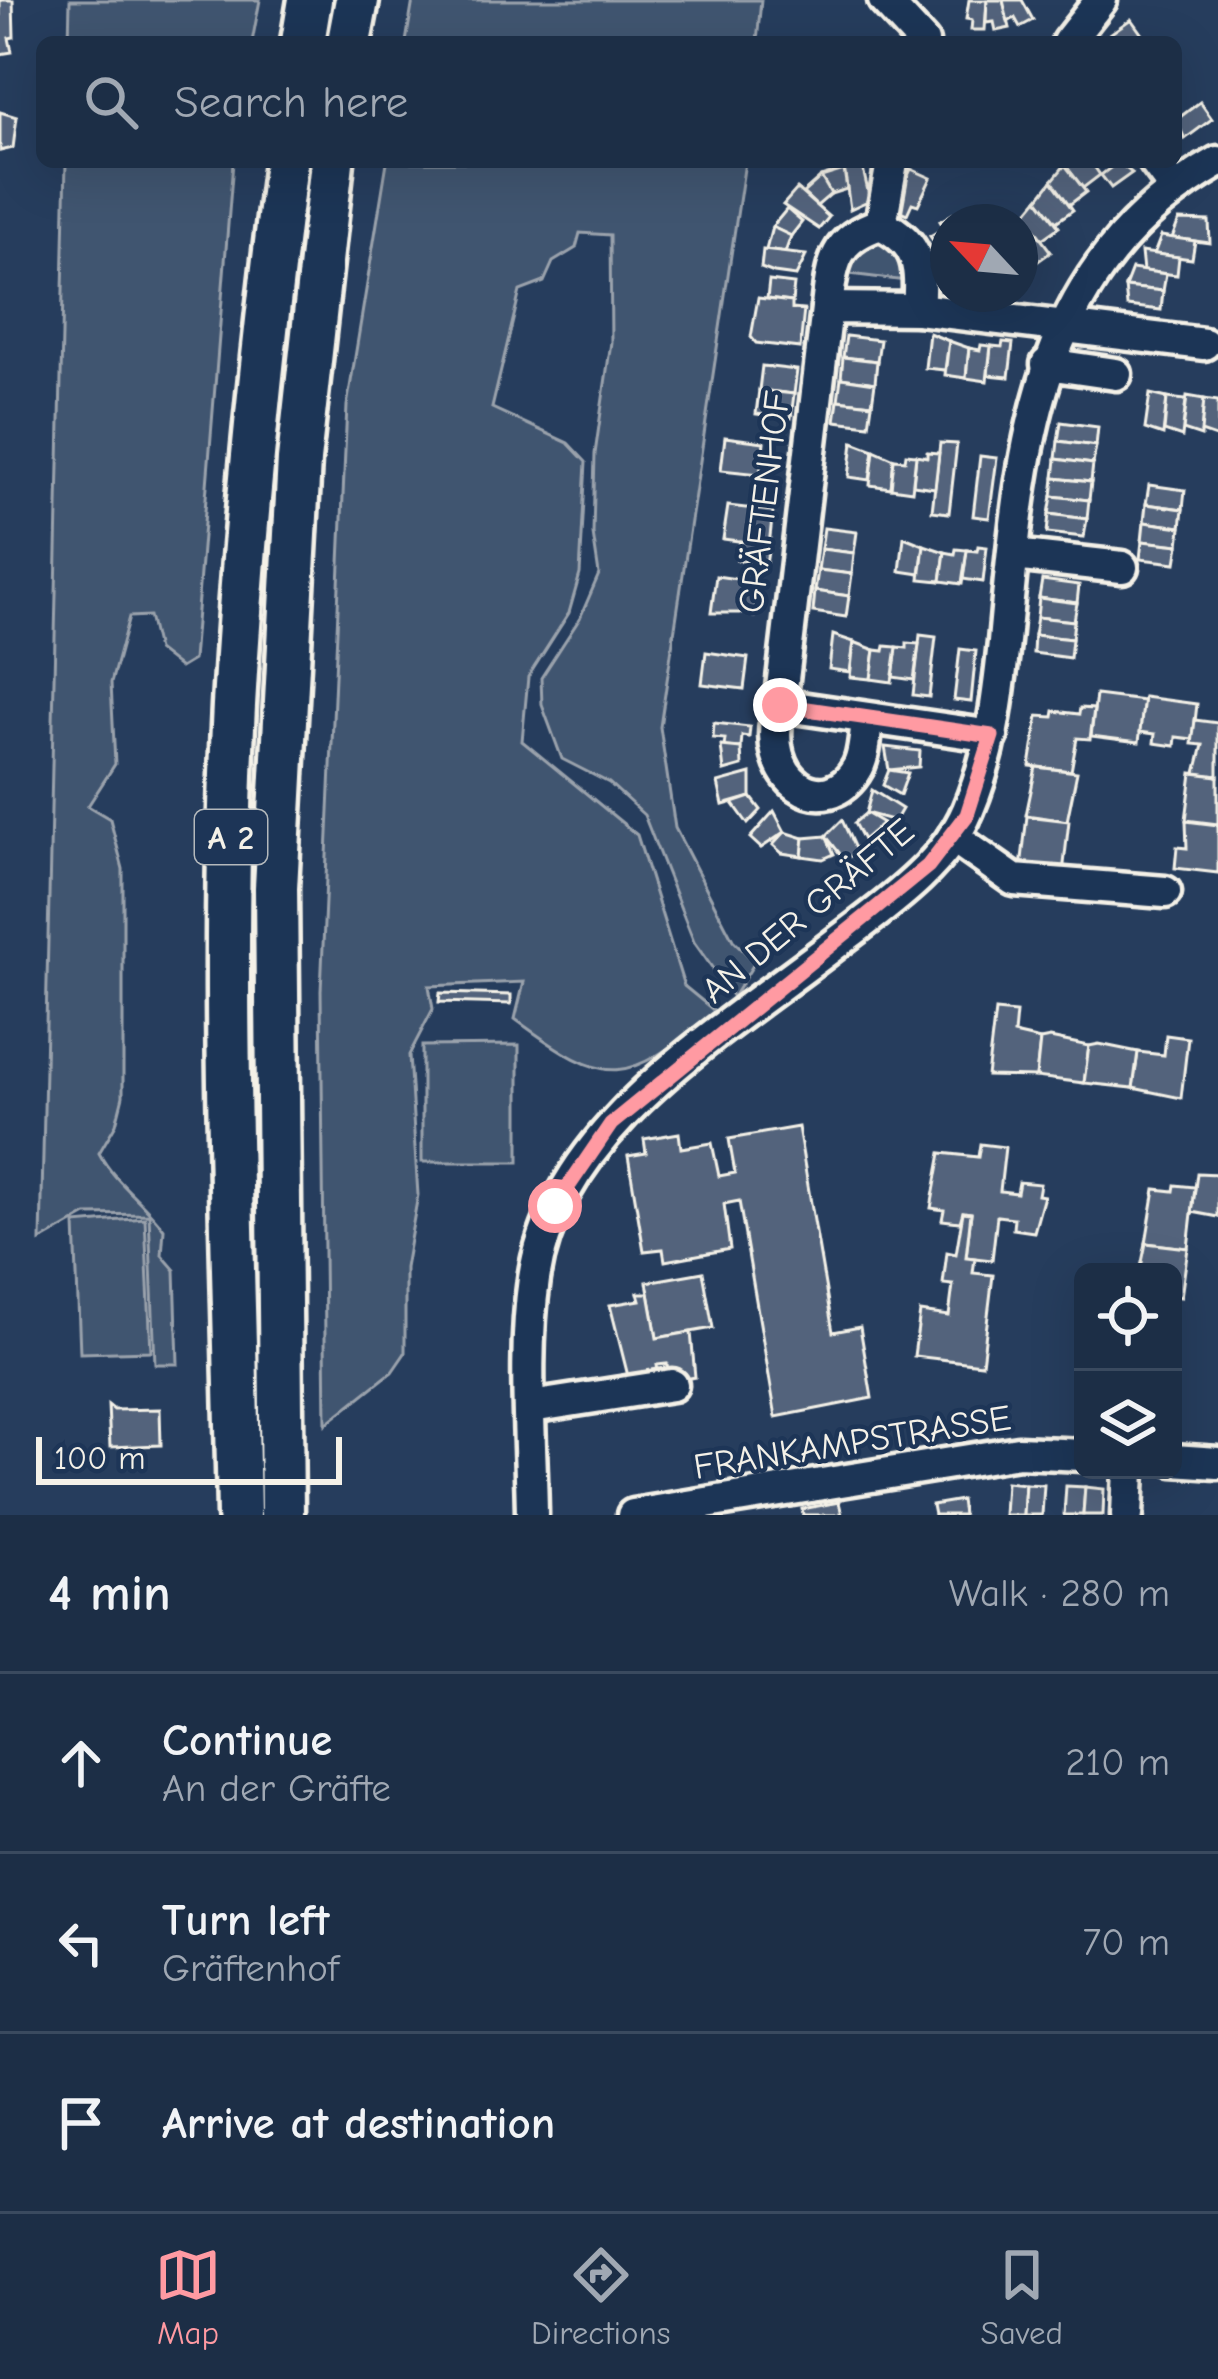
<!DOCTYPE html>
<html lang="en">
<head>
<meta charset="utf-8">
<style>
	body { margin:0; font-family:"Comic Neue",sans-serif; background:#25364d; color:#f1f3f6 }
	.controls { position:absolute; right:36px; bottom:36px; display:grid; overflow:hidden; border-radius:18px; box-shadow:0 12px 48px #0002 }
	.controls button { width:108px; height:108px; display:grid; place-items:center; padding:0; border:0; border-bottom:3px solid #3a4a5f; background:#1c2e46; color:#f1f3f6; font:60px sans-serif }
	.compass { position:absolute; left:930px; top:204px; width:108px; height:108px; border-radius:50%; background:#1c2e46; box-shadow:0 12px 48px #0002; rotate:296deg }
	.scale { position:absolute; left:36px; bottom:30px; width:306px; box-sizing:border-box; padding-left:12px; border:6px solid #f4f1e8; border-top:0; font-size:33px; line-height:42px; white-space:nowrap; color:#f4f1e8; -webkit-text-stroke:9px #1d3557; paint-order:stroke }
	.stop { position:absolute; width:36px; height:36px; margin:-27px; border:9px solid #ff9aa2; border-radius:50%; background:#fff }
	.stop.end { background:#ff9aa2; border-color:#fff; box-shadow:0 3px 12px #0008 }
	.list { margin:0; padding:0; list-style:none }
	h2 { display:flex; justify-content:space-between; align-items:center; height:156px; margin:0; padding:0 48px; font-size:51px }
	h2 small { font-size:39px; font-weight:400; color:#a0a8b3 }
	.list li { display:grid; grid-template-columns:78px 1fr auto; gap:36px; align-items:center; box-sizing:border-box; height:180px; padding:0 48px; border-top:3px solid #3a4a5f }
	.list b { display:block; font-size:45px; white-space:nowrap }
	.list p { margin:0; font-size:39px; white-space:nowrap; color:#a0a8b3 }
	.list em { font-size:39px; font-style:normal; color:#a0a8b3 }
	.icon { flex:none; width:66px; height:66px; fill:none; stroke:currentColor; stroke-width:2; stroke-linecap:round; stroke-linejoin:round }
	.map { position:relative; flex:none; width:1218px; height:1515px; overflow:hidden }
	.search { position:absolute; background:#1c2e46; box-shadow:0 12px 48px #0002; left:36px; right:36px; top:36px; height:132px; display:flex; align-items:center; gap:30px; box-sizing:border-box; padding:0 42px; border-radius:18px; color:#a0a8b3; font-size:45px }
	.sheet { height:696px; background:#1c2e46 }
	nav { display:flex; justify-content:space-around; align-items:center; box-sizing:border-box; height:168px; border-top:3px solid #3a4a5f; background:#1c2e46; font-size:33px; color:#a0a8b3 }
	nav a { display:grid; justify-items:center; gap:6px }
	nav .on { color:#ff9aa2 }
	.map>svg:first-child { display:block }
</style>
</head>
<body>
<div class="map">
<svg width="1218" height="1515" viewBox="0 0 1218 1515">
	<rect width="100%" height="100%" fill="#263d5d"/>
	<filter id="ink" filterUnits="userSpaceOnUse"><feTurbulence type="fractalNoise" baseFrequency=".00833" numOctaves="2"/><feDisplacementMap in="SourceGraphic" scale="24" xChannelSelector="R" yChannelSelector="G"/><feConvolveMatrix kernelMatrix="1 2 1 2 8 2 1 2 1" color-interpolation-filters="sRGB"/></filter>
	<g filter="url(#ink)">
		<g fill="#40546f" stroke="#9aa2ac" stroke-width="3">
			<polygon points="70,0 260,0 252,42 69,42"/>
			<polygon points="413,0 761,0 757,42 406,42"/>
			<path d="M66,162H233L193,660L180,668L157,650L149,616L129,617L111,683L115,764L88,806L110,819L123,869V1096L116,1124L99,1153C114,1182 144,1202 164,1229L162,1255L175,1270L178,1364H155L149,1214L87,1215L41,1241Z"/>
			<path d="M387,162H745L660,727L675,828L733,940L755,962L733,997L694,942L644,815L609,783L562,759L542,705L541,678L580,618L599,574L593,534L595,454L611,342L610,235L580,233L576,248L553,262L544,282L520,291L492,408L568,443L586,462L580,574L569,613L528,677L522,741L637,835L684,986L717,1013C623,1083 614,1092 515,1019L524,982L429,986L433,1009L409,1055L418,1195L405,1268V1353L392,1372L326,1424L321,991L347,406Z"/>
			<polygon points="869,236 899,246 906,281 842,273"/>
			<polygon points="519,1045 519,1162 422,1162 422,1046"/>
			<polygon points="145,1218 151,1351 80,1353 75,1224"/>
		</g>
		<g fill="#52647b" stroke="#f4f1e8" stroke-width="3">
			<polygon points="0,0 13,0 14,37 9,38 12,52 0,54"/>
			<polygon points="969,0 987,0 985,30 971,30 972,20 966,19"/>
			<polygon points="987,0 1003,0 1010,28 996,31 994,22 986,23"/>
			<polygon points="1003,0 1022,0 1033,20 1020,27 1015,18 1008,22"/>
			<polygon points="1131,19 1143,36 1135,42 1107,42 1104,38"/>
			<polygon points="1200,102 1212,119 1185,139 1176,120"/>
			<polygon points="0,112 17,117 13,148 0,151"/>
			<polygon points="1069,162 1091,162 1100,175 1083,188 1065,165"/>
			<polygon points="1118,162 1132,173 1111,188 1101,175"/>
			<polygon points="862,165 870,200 850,209 844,167"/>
			<polygon points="1065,165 1086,192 1069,205 1052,181"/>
			<polygon points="911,169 931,178 918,205 912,203 907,214 893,208"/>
			<polygon points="844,170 847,189 831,194 821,177"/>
			<polygon points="821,177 831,194 817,206 803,193"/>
			<polygon points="1052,181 1073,210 1056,222 1038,199"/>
			<polygon points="797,189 829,217 819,229 783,205"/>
			<polygon points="1038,199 1059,227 1042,239 1024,216"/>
			<polygon points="963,208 971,222 948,222 948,242 938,248 930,236 944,228 940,221"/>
			<polygon points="787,209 802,222 791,236 772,227"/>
			<polygon points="1179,220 1209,221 1210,243 1172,238"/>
			<polygon points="1030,224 1051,252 1034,264 1020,246 1021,230"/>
			<polygon points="772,227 791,236 785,253 766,250"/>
			<polygon points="1161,236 1195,241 1192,259 1154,254"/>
			<polygon points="763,250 806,255 805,258 796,276 774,273 761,268"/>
			<polygon points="1141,252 1179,257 1177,275 1143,271"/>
			<polygon points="1132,269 1166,274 1163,291 1125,287"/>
			<polygon points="769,281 794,284 792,302 767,299"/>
			<polygon points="1125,287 1163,291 1161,310 1127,306"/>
			<polygon points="758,298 792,302 792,309 804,310 800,348 756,343 751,337"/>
			<polygon points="929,333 949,341 945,370 925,368"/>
			<polygon points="846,336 880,340 877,361 843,357"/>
			<polygon points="949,341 969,348 966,378 945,375"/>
			<polygon points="1003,342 1013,343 1009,377 988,375 991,346 1002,347"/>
			<polygon points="981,345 991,346 987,381 966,378 969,348 980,350"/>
			<polygon points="843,357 877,361 875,383 841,378"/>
			<polygon points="762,366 797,370 794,394 759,390"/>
			<polygon points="841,378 875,383 872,404 838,400"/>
			<polygon points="759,390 794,394 791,418 756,414"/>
			<polygon points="1150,394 1167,398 1163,435 1145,429"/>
			<polygon points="1187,396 1204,399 1201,436 1183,430"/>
			<polygon points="1167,398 1186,400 1182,437 1164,431"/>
			<polygon points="1204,399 1218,401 1218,438 1201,432"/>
			<polygon points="838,400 872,404 869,425 835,421"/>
			<polygon points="1061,422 1098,427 1096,446 1058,441"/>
			<polygon points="725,437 764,442 760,474 721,470"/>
			<polygon points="1058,441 1096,446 1093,464 1056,459"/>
			<polygon points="853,442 874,450 870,480 849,477"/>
			<polygon points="940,443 957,444 949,513 932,511"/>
			<polygon points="874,450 894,459 891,488 870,485"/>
			<polygon points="927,452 939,453 935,488 913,485 916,455 927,457"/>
			<polygon points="906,454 916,455 912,491 891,488 894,459 905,460"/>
			<polygon points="980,456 997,458 989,518 973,516"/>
			<polygon points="1056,459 1093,464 1091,482 1054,478"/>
			<polygon points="1054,478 1091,482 1089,500 1052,496"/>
			<polygon points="1149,485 1185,490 1183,509 1146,504"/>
			<polygon points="1052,496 1089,500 1087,519 1049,514"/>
			<polygon points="1146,504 1183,509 1181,527 1144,522"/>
			<polygon points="728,506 773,511 769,545 723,539"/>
			<polygon points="1049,514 1087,519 1084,537 1047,533"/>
			<polygon points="1144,522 1181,527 1179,545 1142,541"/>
			<polygon points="824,528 857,532 854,553 821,549"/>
			<polygon points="904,537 924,545 920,574 900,571"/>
			<polygon points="740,541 769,545 766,564 737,560"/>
			<polygon points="1142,541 1179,545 1176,563 1140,559"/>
			<polygon points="924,545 945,552 941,581 920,579"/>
			<polygon points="978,546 987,547 983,582 963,579 967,550 977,551"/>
			<polygon points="821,549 854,553 852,574 818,570"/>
			<polygon points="956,549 967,550 962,584 941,581 945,552 955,554"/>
			<polygon points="818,570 852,574 849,596 815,591"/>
			<polygon points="716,576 758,582 754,618 753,613 711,613"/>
			<polygon points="1042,580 1079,585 1077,603 1039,598"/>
			<polygon points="815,591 849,596 846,617 813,612"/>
			<polygon points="1039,598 1077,603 1074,621 1037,617"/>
			<polygon points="1037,617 1074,621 1072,639 1034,635"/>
			<polygon points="833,635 854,642 850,672 829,669"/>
			<polygon points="920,635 936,637 929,697 913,695"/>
			<polygon points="1034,635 1072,639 1070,658 1033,653"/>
			<polygon points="854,642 875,650 871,679 850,677"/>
			<polygon points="907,643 919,644 914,680 893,677 897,647 907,648"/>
			<polygon points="885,646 897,647 892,682 871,679 875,650 884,651"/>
			<polygon points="960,649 976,651 971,702 954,700"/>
			<polygon points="706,652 748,658 744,689 702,684"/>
			<polygon points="1096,695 1144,701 1139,742 1091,736"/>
			<polygon points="1144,697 1197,704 1193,739 1176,737 1175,746 1154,743 1155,734 1140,732"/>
			<polygon points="1080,708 1094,709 1090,739 1077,738 1071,771 1030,766 1038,716 1053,717 1054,711 1079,714"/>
			<polygon points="1195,720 1218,723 1218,776 1196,773 1203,745 1192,744"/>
			<polygon points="714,723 750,727 749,737 742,736 741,748 724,747 725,739 713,738"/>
			<polygon points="721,746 741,748 742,766 724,771"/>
			<polygon points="885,747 920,751 919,767 889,770"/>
			<polygon points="1036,767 1077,772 1067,821 1026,815"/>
			<polygon points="889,770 908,773 900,795 883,785"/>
			<polygon points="1192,773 1218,776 1218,824 1186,820"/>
			<polygon points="751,774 751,797 723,805 718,783"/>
			<polygon points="872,790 902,809 895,821 866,813"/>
			<polygon points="751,797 761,810 748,824 733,803"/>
			<polygon points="774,811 785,832 761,848 750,838"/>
			<polygon points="866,813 883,823 863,840 854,823"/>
			<polygon points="1027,816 1069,821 1063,873 1021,868"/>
			<polygon points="842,820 857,853 844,859 826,836"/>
			<polygon points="1186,821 1218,825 1218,873 1175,868 1177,847 1187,848"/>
			<polygon points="785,832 804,838 802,856 782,853 773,845"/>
			<polygon points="826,836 834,854 823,859 802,856 804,838"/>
			<polygon points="440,993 511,995 511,1004 439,1002"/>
			<polygon points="995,1011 1016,1013 1014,1034 1040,1040 1036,1077 987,1076"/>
			<polygon points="1166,1035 1188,1038 1181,1098 1133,1088 1138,1052 1164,1055"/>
			<polygon points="1050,1038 1089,1046 1084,1083 1036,1077 1040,1040"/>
			<polygon points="1099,1044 1138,1052 1133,1088 1084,1083 1089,1046"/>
			<polygon points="798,1127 833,1332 860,1327 872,1398 776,1417 739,1201 724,1204 730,1249 665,1261 663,1249 644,1251 628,1156 646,1153 644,1139 679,1133 681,1148 712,1143 719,1176 735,1173 729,1139"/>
			<polygon points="980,1144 1005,1147 1000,1191 1017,1193 1019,1182 1040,1184 1038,1195 1044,1196 1034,1232 1013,1229 1014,1218 997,1216 992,1260 966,1257 971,1213 963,1212 960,1222 942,1220 944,1210 931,1208 941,1153 978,1157"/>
			<polygon points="1197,1173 1218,1174 1218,1217 1192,1212"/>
			<polygon points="1175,1185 1195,1187 1188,1248 1146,1243 1155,1189 1174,1191"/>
			<polygon points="963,1212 971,1213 966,1257 975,1258 973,1273 993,1275 982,1364 914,1356 920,1312 949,1316 953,1285 943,1284 947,1252 956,1254"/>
			<polygon points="1146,1243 1188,1248 1181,1297 1173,1296 1173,1272 1140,1272"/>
			<polygon points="703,1272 713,1328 657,1338 647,1282"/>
			<polygon points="638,1293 649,1293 657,1338 691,1332 695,1377 670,1382 667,1364 657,1365 658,1371 628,1376 610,1305 640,1300"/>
			<polygon points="108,1405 114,1410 160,1409 161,1445 110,1447"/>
			<polygon points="1006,1482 1025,1484 1023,1515 1004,1515"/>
			<polygon points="1025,1484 1044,1485 1042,1515 1023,1515"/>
			<polygon points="1066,1486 1085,1487 1083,1515 1064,1515"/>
			<polygon points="1085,1487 1104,1489 1103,1515 1083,1515"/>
			<polygon points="961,1500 963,1515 934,1515 932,1505"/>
			<polygon points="839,1502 842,1515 803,1515 802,1509"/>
		</g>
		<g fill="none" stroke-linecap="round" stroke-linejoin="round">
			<defs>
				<g id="minor">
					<polyline points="884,0 923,42"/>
					<polyline points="1068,42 1101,0"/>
					<polyline points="1155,162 1175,189"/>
					<polyline points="881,224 892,162"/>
					<path d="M827,308C832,263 834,238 881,224C921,244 921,268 918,309"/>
					<polyline points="1047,364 1116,374"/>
					<polyline points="1014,555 1122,567"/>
					<path d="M780,705C756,781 827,824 858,767C865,754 865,734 867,720"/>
					<polyline points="992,736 780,705 827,308 918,309 1204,344"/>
					<polyline points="953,837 1014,880 1165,892"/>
					<polyline points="531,1407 672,1385"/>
					<polyline points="1173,1460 1218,1463"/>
					<path d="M532,1515C531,1438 523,1355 534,1279C556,1127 723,1031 835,944C882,908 944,867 968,810C991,756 998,700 1004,642C1022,451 1032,268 1218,162"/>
					<polyline points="633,1515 1018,1452 1083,1455"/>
					<polyline points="1127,1515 1129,1470"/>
				</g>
				<g id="highway">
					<polyline points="303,42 310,0"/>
					<polyline points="349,42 357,0"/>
					<path d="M239,1515C234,1246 220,975 234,705C244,524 263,342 286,162"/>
					<polyline points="282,1515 276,888 299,460 332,162"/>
				</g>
			</defs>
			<use href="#minor" stroke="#f4f1e8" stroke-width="39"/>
			<use href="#highway" stroke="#f4f1e8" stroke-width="51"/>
			<use href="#minor" stroke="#1d3557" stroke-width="30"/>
			<use href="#highway" stroke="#1d3557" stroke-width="42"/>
		</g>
	</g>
	<g fill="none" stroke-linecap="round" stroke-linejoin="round" filter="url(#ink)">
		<polyline stroke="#ff9aa2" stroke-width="15" points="555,1206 611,1124 928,866 967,815 992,736 780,705"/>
	</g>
	<g text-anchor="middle" stroke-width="9" stroke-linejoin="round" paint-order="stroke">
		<rect fill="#1d3557" stroke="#b4b9bc" stroke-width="3" x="195" y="810" width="72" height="54" rx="9"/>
		<g font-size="33" font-weight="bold" fill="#f4f1e8">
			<text x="231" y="849">A 2</text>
		</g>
		<g font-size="36" fill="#f4f1e8" stroke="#1d3557">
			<text transform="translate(763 502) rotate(-83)" y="13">GRÄFTENHOF</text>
			<text transform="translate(807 910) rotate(-40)" y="13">AN DER GRÄFTE</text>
			<text transform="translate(852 1441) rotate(-9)" y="13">FRANKAMPSTRASSE</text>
		</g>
	</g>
</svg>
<div class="controls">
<button><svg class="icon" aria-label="locate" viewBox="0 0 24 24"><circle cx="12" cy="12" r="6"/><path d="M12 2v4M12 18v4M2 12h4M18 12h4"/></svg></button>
<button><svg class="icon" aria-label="layers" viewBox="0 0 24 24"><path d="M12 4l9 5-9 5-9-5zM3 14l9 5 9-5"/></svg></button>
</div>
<svg class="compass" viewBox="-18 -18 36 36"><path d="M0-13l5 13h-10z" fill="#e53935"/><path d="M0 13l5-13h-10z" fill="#a0a8b3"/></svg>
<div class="scale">100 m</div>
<div class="stop" style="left:555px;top:1206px"></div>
<div class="stop end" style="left:780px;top:705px"></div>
<div class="search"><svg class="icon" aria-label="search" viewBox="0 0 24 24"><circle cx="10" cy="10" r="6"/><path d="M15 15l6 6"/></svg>Search here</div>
</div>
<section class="sheet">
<h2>4 min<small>Walk · 280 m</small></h2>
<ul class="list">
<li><svg class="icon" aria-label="ahead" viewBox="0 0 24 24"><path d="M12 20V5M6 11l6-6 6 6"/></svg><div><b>Continue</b><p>An der Gräfte</p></div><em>210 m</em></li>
<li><svg class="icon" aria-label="left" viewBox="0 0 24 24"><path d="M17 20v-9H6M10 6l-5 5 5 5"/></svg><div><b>Turn left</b><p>Gräftenhof</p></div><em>70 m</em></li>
<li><svg class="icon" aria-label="arrive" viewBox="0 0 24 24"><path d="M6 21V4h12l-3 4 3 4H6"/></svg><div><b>Arrive at destination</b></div></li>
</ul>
</section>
<nav>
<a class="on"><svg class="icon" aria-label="map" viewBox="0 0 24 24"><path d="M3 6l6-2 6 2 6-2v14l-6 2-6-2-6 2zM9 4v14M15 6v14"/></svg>Map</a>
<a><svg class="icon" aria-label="directions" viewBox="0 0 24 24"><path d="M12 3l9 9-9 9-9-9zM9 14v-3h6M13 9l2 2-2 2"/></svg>Directions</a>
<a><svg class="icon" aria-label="saved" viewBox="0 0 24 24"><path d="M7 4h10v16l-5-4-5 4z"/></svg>Saved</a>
</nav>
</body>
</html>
